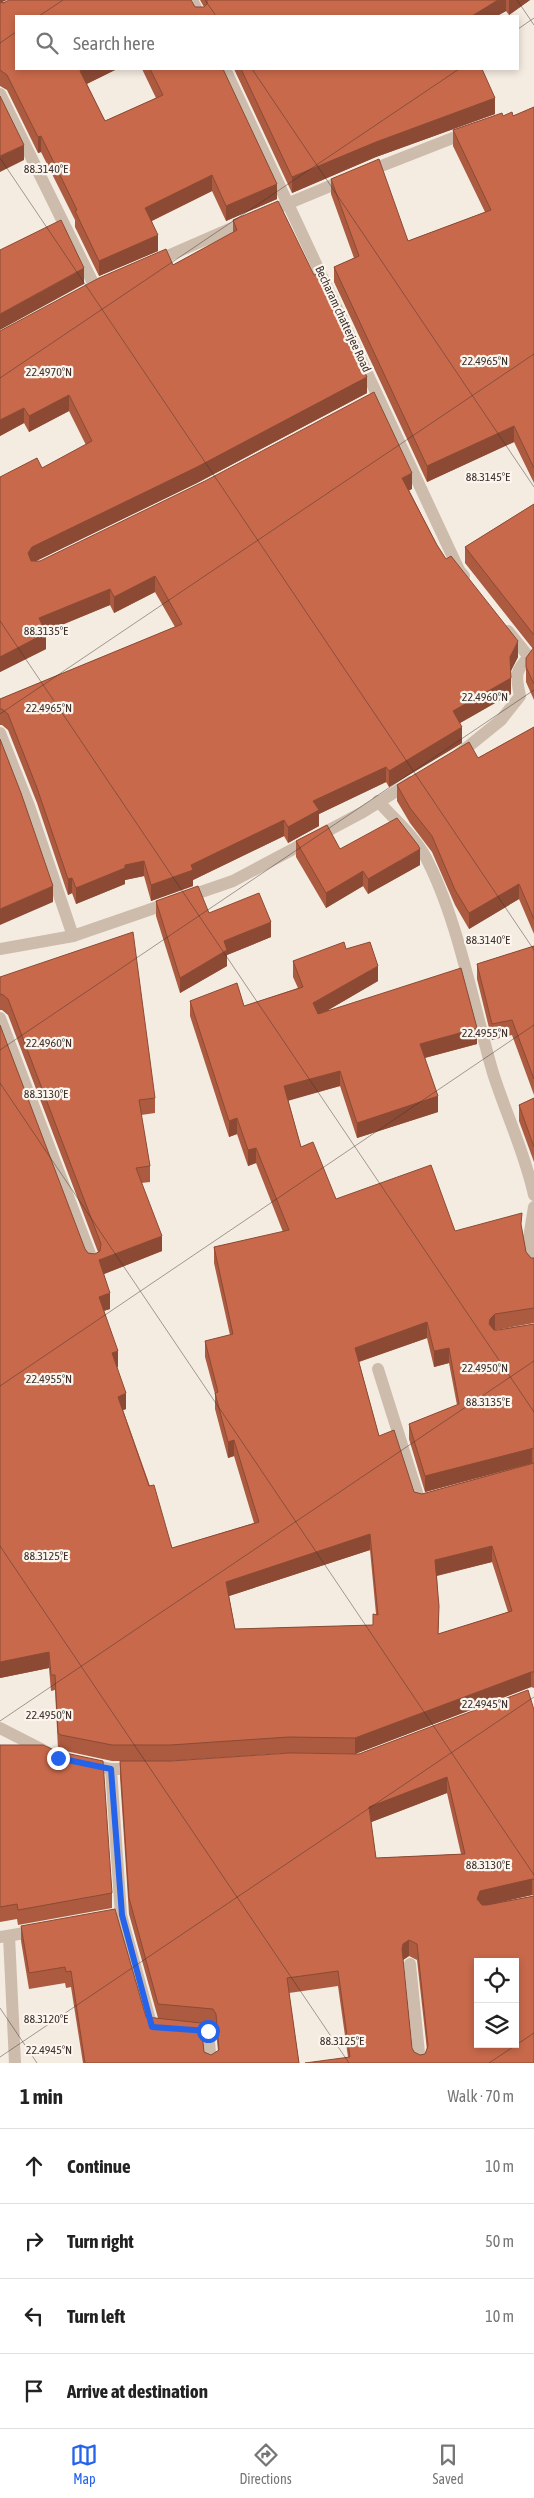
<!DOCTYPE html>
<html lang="en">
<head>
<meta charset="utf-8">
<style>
	body { margin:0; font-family:"Asap Condensed",sans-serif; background:#f2f2f2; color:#222 }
	.controls { position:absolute; right:15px; bottom:15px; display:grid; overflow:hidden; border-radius:0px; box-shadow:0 2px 8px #0003 }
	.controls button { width:45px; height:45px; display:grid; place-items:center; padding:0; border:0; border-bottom:1px solid #e0e0e0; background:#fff; color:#222; font:25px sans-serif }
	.stop { position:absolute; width:15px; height:15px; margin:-11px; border:4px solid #2563eb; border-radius:50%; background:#fff }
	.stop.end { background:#2563eb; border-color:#fff; box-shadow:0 1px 5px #0008 }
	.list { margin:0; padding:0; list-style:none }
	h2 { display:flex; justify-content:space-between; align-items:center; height:65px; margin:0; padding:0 20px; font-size:21px }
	h2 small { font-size:16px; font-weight:400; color:#767676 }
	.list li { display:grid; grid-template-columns:32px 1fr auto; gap:15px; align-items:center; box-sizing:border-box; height:75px; padding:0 20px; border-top:1px solid #e0e0e0 }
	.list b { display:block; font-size:19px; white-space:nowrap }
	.list em { font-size:16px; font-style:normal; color:#767676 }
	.icon { flex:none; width:28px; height:28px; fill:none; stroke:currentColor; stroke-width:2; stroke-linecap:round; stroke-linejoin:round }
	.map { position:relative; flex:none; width:534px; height:2063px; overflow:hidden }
	.search { position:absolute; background:#fff; box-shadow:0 2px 8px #0003; left:15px; right:15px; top:15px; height:55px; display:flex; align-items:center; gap:12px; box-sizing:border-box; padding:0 18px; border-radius:0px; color:#767676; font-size:19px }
	.sheet { height:365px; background:#fff }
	nav { display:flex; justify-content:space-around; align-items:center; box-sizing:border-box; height:70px; border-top:1px solid #e0e0e0; background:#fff; font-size:14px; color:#767676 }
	nav a { display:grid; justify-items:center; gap:2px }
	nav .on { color:#2563eb }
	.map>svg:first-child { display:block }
</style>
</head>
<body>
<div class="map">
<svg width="534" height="2063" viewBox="0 0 534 2063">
	<rect width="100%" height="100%" fill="#f4ebe1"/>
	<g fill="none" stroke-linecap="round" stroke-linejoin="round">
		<g stroke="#cdbbac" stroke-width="12">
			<polyline points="192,0 200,16"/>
			<polyline points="225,69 459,570 464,576"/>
			<polyline points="0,94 95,287"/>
			<polyline points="366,172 468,132"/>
			<polyline points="282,206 347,179"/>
			<polyline points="154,262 248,221"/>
			<polyline points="0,733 29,806 73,936"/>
			<path d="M459,754L501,720L520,696C516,676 514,672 529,657L508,631"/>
			<path d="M378,801C392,817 415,837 425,856C458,918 473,1005 493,1073C506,1114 525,1153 534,1195"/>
			<polyline points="0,949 73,936 233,881 363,812 411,782"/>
			<polyline points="0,1018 93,1262"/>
			<polyline points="534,1207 529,1238 534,1266"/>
			<polyline points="378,1369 420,1502 425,1500"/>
			<polyline points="0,1728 47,1752"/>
			<polyline points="87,1764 111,1769 137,1769"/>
			<polyline points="121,1915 152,2027 159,2027"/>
			<polyline points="101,1919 121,1915 111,1769"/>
			<polyline points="9,1936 15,2063"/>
			<polyline points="0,1937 37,1931"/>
			<polyline points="410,1964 420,2063"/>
			<polyline points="186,2029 208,2031 211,2063"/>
		</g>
	</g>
	<g fill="#ac5a40" fill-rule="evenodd">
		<polygon points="0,0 1,2 204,7 200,0 530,0 509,15 506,11 497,16 16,16 16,69 117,69 87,84 105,121 156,98 142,69 223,69 277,199 226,221 212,191 152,221 158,251 99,276 75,227 75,220 41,152 38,153 7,90 0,86"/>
		<polygon points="234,69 482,69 495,114 376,157 292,193"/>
		<polygon points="534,107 534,483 514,442 427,482 334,282 334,267 354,258 331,194 331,179 408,241 485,212 453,146 453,130 503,116 513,116"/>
		<polygon points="233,220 367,393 197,483 36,561 40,561 412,489 409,490 437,545 446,559 518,657 511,670 511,694 460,723 462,743 389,787 386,782 319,814 319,826 288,843 284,836 193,880 193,886 151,901 144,876 125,880 125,884 76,904 72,893 68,895 37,803 8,730 2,725 0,725 0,699 175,627 155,592 114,613 110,605 45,632 46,649 0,672 0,477 42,468 86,445 69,411 29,432 24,423 0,436 0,331 173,265 233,233"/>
		<polygon points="534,504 534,700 526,682 526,667 533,649 465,563 465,547"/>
		<polygon points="534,727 534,934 519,899 469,929 455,905 432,852 410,823 397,801 397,785 478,758"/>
		<polygon points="296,841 340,849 420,865 368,894 363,886 326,908 296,857"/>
		<polygon points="156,901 209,913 271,937 227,955 227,966 180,993 156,916"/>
		<polygon points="534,941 534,1095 512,1035 492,1040 477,979 477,964 534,946"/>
		<path d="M346,949L378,981L328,1010L477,1044L425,1058L438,1112L357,1138L340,1086L288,1100L301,1147L336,1199L455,1231L522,1230L526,1252L531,1258H534V1323L496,1330H498L534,1324V1688L531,1687L355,1754L289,1753L170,1761H112L61,1750L58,1749L55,1690L51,1691L49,1668L0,1678L85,1249L88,1253L95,1254L98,1252L8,1015L2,1010H0V977L155,1098V1113L141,1115L150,1166V1182L141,1183L162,1251L104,1274L110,1309L104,1311L118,1367H117L126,1409L123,1410L172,1548L254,1523L234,1456L228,1458L215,1409V1394L205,1357V1341L230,1335L214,1263V1247L283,1232L256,1163L248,1166L237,1134L229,1137L190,1016V1001L244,1006L298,988L293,977V961ZM427,1338L434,1367L449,1363L457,1405L409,1424V1439L425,1492L533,1463L422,1494L414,1492L379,1436L359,1362ZM370,1550L376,1614L373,1625L235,1629L229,1596ZM492,1562L508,1612L438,1634L439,1621L437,1576Z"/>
		<polygon points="534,1098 534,1162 519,1121 519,1105"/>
		<path d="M534,1710V2063L348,2057L338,1986L289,1993L299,2063H83L71,1987L66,1988L65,1983L29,1989L21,1941V1926L146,2017L158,2018L129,1914L120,1777V1761H171L359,1754ZM447,1793L461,1854L376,1858L371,1822ZM532,1895L534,1896L487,1905ZM409,1956L417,1960L427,2050L425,2054L420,2055L414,2052L412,2048L403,1960ZM201,2023L213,2024L216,2030L218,2051L211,2055L204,2052Z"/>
		<polygon points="0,1745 112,1893 112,1908 18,1925 17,1919 0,1922"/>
	</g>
	<g fill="#8c4a34">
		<polygon points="0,0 7,0 0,3"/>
		<polygon points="498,0 506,0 506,11 497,16 472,16"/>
		<polygon points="509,0 530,0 509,15"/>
		<polygon points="86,69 117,69 80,87 80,71"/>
		<polygon points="495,98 495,114 376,157 292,193 292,177 376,142"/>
		<polygon points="41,136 41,152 38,153 38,137"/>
		<polygon points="24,145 24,160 0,172 0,156"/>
		<polygon points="212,175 212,191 145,224 145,208"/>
		<polygon points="277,184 277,199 226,221 226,206"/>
		<polygon points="158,235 158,251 99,276 99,261"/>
		<polygon points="84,268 84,284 0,330 0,314"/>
		<polygon points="367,377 367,393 197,483 32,563 28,553 32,547"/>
		<polygon points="69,395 69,411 29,432 29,416"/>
		<polygon points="24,408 24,423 0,436 0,420"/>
		<polygon points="514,426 514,442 427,482 427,466"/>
		<polygon points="412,473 412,489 402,494 402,478"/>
		<polygon points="155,576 155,592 114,613 114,597"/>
		<polygon points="110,589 110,605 39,634 39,618"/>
		<polygon points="46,633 46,649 0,672 0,657"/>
		<polygon points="518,641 518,657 510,673 510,657"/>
		<polygon points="511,678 511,694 453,727 453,711"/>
		<polygon points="462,727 462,743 389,787 389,771"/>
		<polygon points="386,767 386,782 319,814 319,826 288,843 288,827 313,801"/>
		<polygon points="284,820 284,836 193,880 193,886 151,901 151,885 191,865"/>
		<polygon points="420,849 420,865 368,894 368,879"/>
		<polygon points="144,861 144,876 125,880 125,884 76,904 76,888 125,865"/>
		<polygon points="363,871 363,886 326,908 326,893"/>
		<polygon points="72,878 72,893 68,895 68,879"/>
		<polygon points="519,884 519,899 469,929 469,913"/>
		<polygon points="53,886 53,902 0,925 0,909"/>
		<polygon points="271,922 271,937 227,955 227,966 180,993 180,978 224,941"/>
		<polygon points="378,966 378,981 313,1019 313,1003"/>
		<polygon points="477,1028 477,1044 420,1059 420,1044"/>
		<polygon points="340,1071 340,1086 284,1102 284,1086"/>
		<polygon points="438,1096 438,1112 357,1138 357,1123"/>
		<polygon points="237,1118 237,1134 229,1137 229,1121"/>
		<polygon points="256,1148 256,1163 248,1166 248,1150"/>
		<polygon points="162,1236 162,1251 99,1276 99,1260"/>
		<polygon points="110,1293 110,1309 99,1312 99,1297"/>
		<polygon points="495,1314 495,1330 490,1335 490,1319"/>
		<polygon points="427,1322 427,1338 355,1363 355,1348"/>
		<polygon points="449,1348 449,1363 434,1367 434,1351"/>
		<polygon points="118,1351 118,1367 112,1369 112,1353"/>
		<polygon points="126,1393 126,1409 118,1412 118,1397"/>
		<polygon points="234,1440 234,1456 228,1458 228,1442"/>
		<polygon points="532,1447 532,1463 425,1492 425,1476"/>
		<polygon points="370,1534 370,1550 226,1597 226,1582"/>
		<polygon points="492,1546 492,1562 435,1576 435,1560"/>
		<polygon points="49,1652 49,1668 0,1678 0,1662"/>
		<polygon points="531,1672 531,1687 355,1754 355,1738"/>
		<polygon points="447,1777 447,1793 369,1823 369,1807"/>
		<polygon points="532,1879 532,1895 480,1907 477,1899 480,1891"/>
		<polygon points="409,1940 409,1956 403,1960 402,1949 403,1944"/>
	</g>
	<g fill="#c8694b" stroke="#8c4a34" fill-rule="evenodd">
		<polygon points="9,0 191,0 195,7 204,7 207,4 207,0 498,0 472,16 16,16 16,69 86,69 80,71 105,121 163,95 150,69 223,69 277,184 226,206 212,175 145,208 158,235 99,261 75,211 77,210 41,136 38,137 7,75 0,70 0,2 3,3"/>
		<polygon points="241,69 482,69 495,98 376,142 292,177"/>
		<polygon points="0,96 24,145 0,156"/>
		<polygon points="534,107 534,468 514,426 427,466 334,267 359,256 331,179 379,159 408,241 491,210 453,130 502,113 503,116 512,112 513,116"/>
		<polygon points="278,201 314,275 319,273 367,377 197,467 32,547 28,553 31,561 40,561 205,481 374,392 412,473 402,478 437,545 446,559 451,556 518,641 510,657 511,678 453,711 462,727 389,771 386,767 313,801 319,810 288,827 284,820 191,865 193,870 151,885 144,861 125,865 125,868 76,888 72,878 68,879 37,788 8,714 2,709 0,709 0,699 182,624 155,576 114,597 110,589 39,618 46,633 0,657 0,477 37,458 42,468 92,441 69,395 29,416 24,408 0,420 0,331 99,278 166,249 173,265 237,230 233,220"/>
		<polygon points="61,220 84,268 0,314 0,250"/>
		<polygon points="534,504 534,635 465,547"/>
		<polygon points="534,647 534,684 526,667 526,658"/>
		<polygon points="534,727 534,919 519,884 469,913 455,890 432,836 410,808 397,785 469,742 478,758"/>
		<polygon points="0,739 21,793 53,886 0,909"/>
		<polygon points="397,818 418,845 420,849 368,879 363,871 326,893 296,841 327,825 340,849"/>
		<polygon points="198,886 209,913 259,893 271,922 224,941 227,950 180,978 156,901"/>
		<path d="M133,932L155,1098L139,1100L150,1166L136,1168L162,1236L99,1260L110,1293L99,1297L118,1351L112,1353L126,1393L118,1397L149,1486L154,1485L172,1548L259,1522L234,1440L228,1442L215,1393L218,1392L205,1341L233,1334L214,1247L289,1230L256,1148L248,1150L237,1118L229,1121L190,1001L237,983L244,1006L303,987L293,961L344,942L346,949L370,942L378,966L313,1003L318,1014L461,968L477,1028L420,1044L438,1096L357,1123L340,1071L284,1086L301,1147L313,1142L336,1199L431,1165L455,1231L522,1213L521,1224L526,1252L531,1258H534V1308L495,1314L490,1319L489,1324L494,1330H498L534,1324V1448L425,1476L409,1424L459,1404L449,1348L434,1351L427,1322L355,1348L379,1436L394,1430L414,1492L422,1494L534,1463V1672H531L355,1738L289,1737L170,1745H112L61,1735L58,1733L55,1675H51L49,1652L0,1662V1025L85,1249L88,1253L95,1254L100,1251L101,1244L8,999L2,994L0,995V977ZM370,1534L378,1615L373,1614V1625L235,1629L226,1582ZM492,1546L512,1611L438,1634L439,1606L435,1560Z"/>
		<polygon points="534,946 534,1079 512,1020 492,1024 477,964"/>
		<polygon points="534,1098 534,1147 519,1105"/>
		<path d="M528,1690L534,1710V1880L532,1879L480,1891L477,1899L482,1905H487L534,1896V2063H305L350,2057L338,1971L287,1978L299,2063H85L71,1971L66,1972L65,1967L29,1973L21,1926L115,1909L146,2017L201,2023L204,2052L211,2055L219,2050L216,2014L213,2009L158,2004L129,1898L120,1761H171L290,1753L359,1754ZM447,1777L465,1854L376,1858L369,1807ZM409,1940L417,1944L428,2046L425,2054L420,2055L414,2052L412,2048L402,1949L403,1944ZM478,1962H515V2044H478Z"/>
		<polygon points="0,1745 43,1745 56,1751 103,1761 112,1893 18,1910 17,1904 0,1907"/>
	</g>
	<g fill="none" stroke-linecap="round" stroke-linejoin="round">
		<polyline stroke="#2563eb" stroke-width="6" points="58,1758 111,1769 122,1915 152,2027 208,2031"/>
	</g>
	<path fill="none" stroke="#3b302b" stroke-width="1" stroke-opacity="0.45" d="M205,0L216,16M517,0L534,25M39,16L63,0M518,29L534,18M0,43L16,32M252,69L534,487M0,158L534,950M0,378L459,69M0,621L534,1412M0,714L534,354M0,1050L534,690M0,1083L534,1875M0,1386L534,1025M0,1546L349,2063M0,1721L534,1361M0,2008L37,2063M0,2057L534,1697M489,2063L534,2033"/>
	<g text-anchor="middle" stroke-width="4.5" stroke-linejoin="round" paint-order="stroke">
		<g font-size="12" fill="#3b302b" stroke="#fbf5ee">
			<text transform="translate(343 319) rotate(65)" y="4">Becharam chatterjee Road</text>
		</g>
	</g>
	<g font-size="12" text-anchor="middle" fill="#3b302b" stroke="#fbf5ee" stroke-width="4.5" stroke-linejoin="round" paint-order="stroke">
		<text x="46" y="173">88.3140°E</text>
		<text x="485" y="365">22.4965°N</text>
		<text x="49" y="376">22.4970°N</text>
		<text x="488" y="481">88.3145°E</text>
		<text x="46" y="635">88.3135°E</text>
		<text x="485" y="701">22.4960°N</text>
		<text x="49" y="712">22.4965°N</text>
		<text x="488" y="944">88.3140°E</text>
		<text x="485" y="1037">22.4955°N</text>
		<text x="49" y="1047">22.4960°N</text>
		<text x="46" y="1098">88.3130°E</text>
		<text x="485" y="1372">22.4950°N</text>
		<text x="49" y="1383">22.4955°N</text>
		<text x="488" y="1406">88.3135°E</text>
		<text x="46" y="1560">88.3125°E</text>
		<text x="485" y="1708">22.4945°N</text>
		<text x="49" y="1719">22.4950°N</text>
		<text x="488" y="1869">88.3130°E</text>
		<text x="46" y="2023">88.3120°E</text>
		<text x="342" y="2045">88.3125°E</text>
		<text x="49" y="2054">22.4945°N</text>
	</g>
</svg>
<div class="controls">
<button><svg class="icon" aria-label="locate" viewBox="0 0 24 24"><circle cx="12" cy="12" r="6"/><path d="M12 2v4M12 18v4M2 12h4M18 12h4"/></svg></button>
<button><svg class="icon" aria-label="layers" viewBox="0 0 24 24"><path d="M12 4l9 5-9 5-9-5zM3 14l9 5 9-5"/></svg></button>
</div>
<div class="stop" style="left:208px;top:2031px"></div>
<div class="stop end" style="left:58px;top:1758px"></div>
<div class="search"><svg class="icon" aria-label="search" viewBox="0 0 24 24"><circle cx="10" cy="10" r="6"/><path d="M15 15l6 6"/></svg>Search here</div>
</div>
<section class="sheet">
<h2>1 min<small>Walk · 70 m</small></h2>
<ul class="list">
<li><svg class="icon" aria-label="ahead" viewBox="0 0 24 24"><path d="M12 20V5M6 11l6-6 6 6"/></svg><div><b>Continue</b></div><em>10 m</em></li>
<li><svg class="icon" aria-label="right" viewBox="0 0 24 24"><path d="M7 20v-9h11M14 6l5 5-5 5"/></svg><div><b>Turn right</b></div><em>50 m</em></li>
<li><svg class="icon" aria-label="left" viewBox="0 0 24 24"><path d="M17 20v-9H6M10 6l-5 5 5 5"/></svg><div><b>Turn left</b></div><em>10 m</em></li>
<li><svg class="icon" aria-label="arrive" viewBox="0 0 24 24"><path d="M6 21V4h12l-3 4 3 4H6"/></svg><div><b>Arrive at destination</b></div></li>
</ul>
</section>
<nav>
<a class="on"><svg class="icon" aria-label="map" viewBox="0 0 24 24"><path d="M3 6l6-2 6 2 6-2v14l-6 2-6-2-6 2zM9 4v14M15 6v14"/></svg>Map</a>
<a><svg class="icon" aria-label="directions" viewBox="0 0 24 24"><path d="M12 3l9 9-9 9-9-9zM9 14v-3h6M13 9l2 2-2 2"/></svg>Directions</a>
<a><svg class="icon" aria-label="saved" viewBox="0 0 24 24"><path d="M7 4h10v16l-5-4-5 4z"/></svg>Saved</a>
</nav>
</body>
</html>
